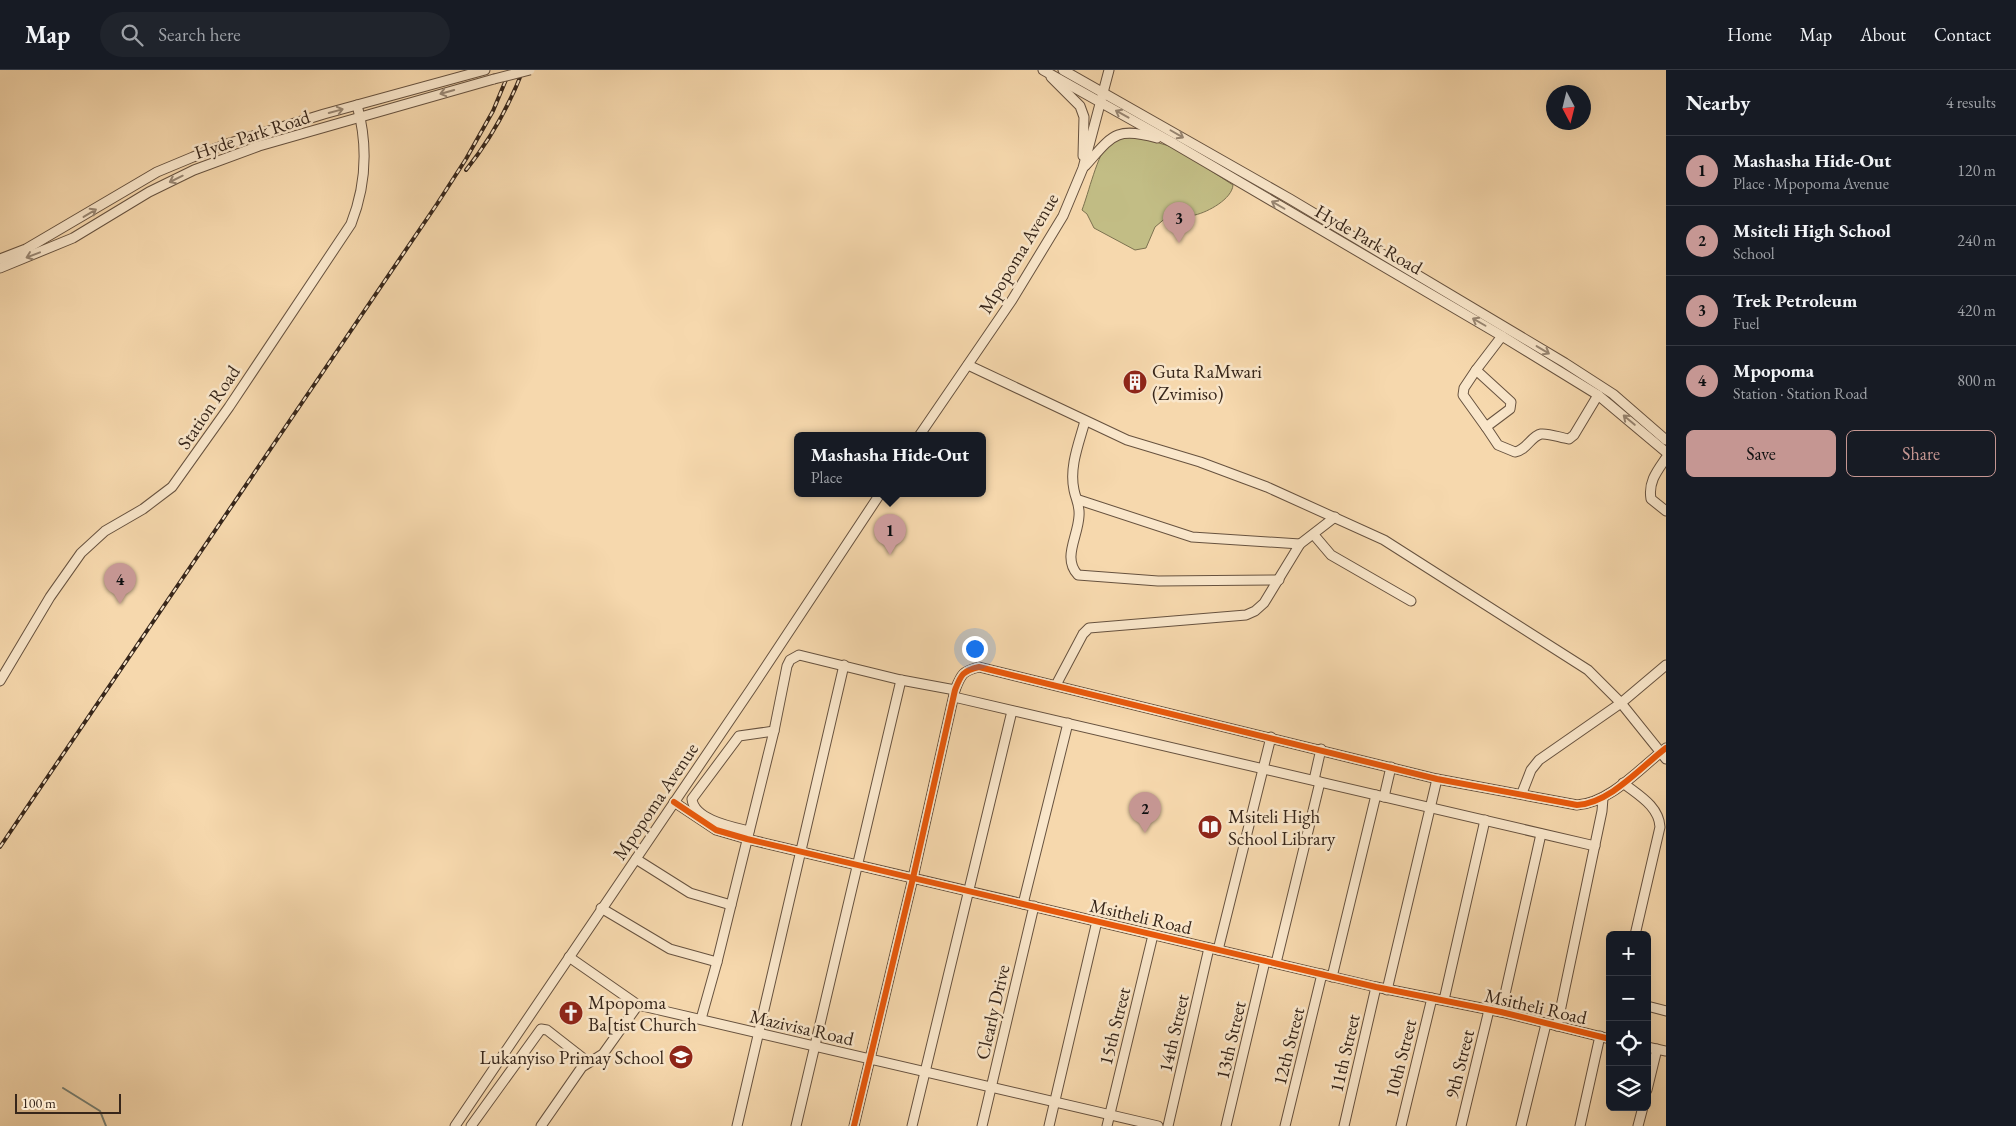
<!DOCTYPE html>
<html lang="en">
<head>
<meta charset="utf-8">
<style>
	body { margin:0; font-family:"EB Garamond",serif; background:#20242c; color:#f1f3f6 }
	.controls { position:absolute; right:15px; bottom:15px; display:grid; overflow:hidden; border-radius:8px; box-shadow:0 5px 20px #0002 }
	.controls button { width:45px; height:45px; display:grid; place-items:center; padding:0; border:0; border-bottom:1px solid #363941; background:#171b24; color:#f1f3f6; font:25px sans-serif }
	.compass { position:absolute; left:1546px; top:15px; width:45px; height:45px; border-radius:50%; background:#171b24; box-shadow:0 5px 20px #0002; rotate:173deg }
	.scale { position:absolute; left:15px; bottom:12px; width:106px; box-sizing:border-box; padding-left:5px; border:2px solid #37261a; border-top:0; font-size:14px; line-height:18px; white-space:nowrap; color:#37261a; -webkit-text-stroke:4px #f9e6ca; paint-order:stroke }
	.you { position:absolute; left:974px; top:578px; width:18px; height:18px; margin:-12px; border:4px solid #fff; border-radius:50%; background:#1a73e8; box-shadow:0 0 0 8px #1a73e833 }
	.badge { display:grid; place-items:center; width:32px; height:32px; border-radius:50%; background:#c59692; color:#111; font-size:16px; font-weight:700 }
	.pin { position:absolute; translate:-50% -41px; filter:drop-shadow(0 1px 2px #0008) }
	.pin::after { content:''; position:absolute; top:26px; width:18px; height:15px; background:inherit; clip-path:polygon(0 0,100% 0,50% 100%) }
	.popup { position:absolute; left:794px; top:362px; width:192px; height:65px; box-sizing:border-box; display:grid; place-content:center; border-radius:8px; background:#171b24; filter:drop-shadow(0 1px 4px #0005); font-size:16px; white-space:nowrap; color:#9ea1a6 }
	.popup b { font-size:19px; color:#f1f3f6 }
	.popup::after { content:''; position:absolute; left:50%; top:100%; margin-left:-10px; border:10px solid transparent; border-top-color:#171b24 }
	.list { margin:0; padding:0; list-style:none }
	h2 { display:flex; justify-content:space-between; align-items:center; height:65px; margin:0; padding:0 20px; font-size:21px }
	h2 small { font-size:16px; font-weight:400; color:#9ea1a6 }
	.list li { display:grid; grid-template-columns:32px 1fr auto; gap:15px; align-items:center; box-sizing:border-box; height:70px; padding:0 20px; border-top:1px solid #363941 }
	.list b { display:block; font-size:19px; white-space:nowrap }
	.list p { margin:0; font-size:16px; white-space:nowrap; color:#9ea1a6 }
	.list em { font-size:16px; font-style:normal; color:#9ea1a6 }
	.actions { display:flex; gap:10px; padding:15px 20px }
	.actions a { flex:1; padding:11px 0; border:1px solid #c59692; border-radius:8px; text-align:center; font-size:18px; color:#c59692 }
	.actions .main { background:#c59692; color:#111 }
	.icon { flex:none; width:28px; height:28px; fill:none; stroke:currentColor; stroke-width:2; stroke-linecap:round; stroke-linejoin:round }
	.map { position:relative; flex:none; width:1666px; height:1056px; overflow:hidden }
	header { display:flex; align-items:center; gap:30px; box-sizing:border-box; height:70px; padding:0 25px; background:#171b24; border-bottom:1px solid #363941 }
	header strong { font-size:24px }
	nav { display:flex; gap:28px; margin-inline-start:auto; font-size:18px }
	.search { width:350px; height:45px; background:#20242c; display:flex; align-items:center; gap:12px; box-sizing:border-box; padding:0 18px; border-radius:28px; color:#9ea1a6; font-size:19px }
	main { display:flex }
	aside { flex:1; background:#171b24 }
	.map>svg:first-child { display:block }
</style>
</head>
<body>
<header>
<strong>Map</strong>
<div class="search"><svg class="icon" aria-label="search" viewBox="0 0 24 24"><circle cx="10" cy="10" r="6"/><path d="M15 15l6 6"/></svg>Search here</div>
<nav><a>Home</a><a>Map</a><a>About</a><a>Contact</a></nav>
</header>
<main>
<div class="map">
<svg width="1666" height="1056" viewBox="0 0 1666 1056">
	<rect width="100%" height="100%" fill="#f6d8ad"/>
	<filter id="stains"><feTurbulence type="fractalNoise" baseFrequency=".004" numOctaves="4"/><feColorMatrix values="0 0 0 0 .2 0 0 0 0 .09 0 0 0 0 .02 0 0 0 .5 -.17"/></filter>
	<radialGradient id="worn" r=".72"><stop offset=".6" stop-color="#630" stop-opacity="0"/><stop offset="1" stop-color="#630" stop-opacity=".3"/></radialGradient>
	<path fill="#c2bd85" stroke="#7c7250" d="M1132,65L1176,78L1233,115C1232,129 1208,142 1195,145C1187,147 1176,145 1168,146L1155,157L1146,178L1135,180L1094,158L1087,144L1082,140C1088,125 1098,82 1109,73C1116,68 1124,67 1132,65Z"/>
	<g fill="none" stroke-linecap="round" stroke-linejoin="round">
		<polyline stroke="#747e73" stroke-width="2" points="63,1018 100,1041 106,1056"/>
		<defs>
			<g id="minor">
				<polyline points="1043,0 1173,73 1502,266 1598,325 1666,382"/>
				<polyline points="1063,0 1290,129 1565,293 1613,324 1666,370"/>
				<polyline points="1051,7 1080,36 1084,47 1083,86"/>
				<path d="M1085,96C1112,66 1115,56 1157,68"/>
				<polyline points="0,189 26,179 157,102 193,87 230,73 324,44 485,0"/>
				<polyline points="0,198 73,168 149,122 194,100 259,76 494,9"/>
				<path d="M1502,266L1476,300L1511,332L1510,339L1486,357L1498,375L1515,382C1527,380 1531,366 1541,364C1549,363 1561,368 1569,369L1574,365L1598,325"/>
				<polyline points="968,295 1127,370 1200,392 1267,417 1384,470 1588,600 1621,633 1666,689"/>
				<polyline points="1476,300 1464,318 1463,325 1486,357"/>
				<path d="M1085,351C1079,373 1069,397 1074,420C1076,430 1080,435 1079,446C1078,467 1062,488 1078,505L1158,511L1279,510"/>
				<polyline points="919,366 1012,230 1063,146 1083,98 1109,0"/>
				<path d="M1666,388C1657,401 1648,412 1651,429L1666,441"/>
				<polyline points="1079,430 1192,467 1300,474"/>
				<polyline points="1314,465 1331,485 1411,531"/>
				<path d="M0,611L50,527L81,483L105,461L143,439L172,417L229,337L351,154C366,116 368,75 357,35"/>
				<polyline points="1056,615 1083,564 1089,558 1246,545 1255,541 1264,533 1300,474 1335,447"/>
				<polyline points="954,627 1595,776"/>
				<polyline points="1314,710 1321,679"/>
				<path d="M1623,713C1638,725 1659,736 1660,757L1635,865"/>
				<polyline points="1522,723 1531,700 1539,690 1621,633 1666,595"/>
				<polyline points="1384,727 1391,697"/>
				<polyline points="674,732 716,760 747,769 1376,917 1501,942 1610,969"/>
				<path d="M749,761C733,757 694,750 692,729L739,666L774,661"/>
				<polyline points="636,789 690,823 731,835"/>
				<polyline points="1023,834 1068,653"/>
				<polyline points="601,838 670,879 717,892"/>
				<polyline points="1218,880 1271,667"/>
				<polyline points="569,887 638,935 1158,1056"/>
				<polyline points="1276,893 1320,712"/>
				<polyline points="1332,907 1376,725"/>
				<polyline points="1387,920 1437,709"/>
				<polyline points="1444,930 1485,750"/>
				<polyline points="1647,936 1666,941"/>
				<polyline points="1501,942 1541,764"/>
				<polyline points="701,949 717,892 774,661 787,596 790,590 799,585 901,610 955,620"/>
				<polyline points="1557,956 1602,741 1603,728"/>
				<polyline points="1647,977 1666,981"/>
				<polyline points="1647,1020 1657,979"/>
				<polyline points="455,1056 751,619 880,424"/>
				<polyline points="471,1056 541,959 547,960 588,992"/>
				<polyline points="541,1056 582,997 603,984 638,935"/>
				<polyline points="737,1056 844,595"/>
				<polyline points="796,1056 901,610"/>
				<path d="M854,1056L913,808L955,620C961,605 962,601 979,597L1437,709L1577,735C1610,733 1640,698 1666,678"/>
				<polyline points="912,1056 1012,641"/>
				<polyline points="982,1056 1034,836"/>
				<polyline points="1049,1056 1097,851"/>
				<polyline points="1107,1056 1153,865"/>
				<polyline points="1168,1056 1209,878"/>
				<polyline points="1226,1056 1265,891"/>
				<polyline points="1285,1056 1322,904"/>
				<polyline points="1344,1056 1376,917"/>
				<polyline points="1401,1056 1432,928"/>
				<polyline points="1461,1056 1489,940"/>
				<polyline points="1521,1056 1546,954"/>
				<polyline points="1580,1056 1600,966"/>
				<polyline points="1638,1056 1643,1037"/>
			</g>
		</defs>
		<use href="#minor" stroke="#67523f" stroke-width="11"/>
		<use href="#minor" stroke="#f9e6ca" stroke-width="9"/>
		<defs>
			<g id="rail">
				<path d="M466,100C490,70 509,36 523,0"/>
				<polyline points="0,777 437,134 466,89 493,41 510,0"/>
			</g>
		</defs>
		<use href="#rail" stroke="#37261a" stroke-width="4"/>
		<use href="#rail" stroke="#f9e6ca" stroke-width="2" stroke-dasharray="5.5" stroke-linecap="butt"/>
		<defs>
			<polyline id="minor-bridge" points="494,9 530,0"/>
		</defs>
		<use href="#minor-bridge" stroke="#67523f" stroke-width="11" stroke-linecap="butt"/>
		<use href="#minor-bridge" stroke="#f9e6ca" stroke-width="9"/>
		<defs>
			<g id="cycleway">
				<polyline points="674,732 716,760 747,769 1376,917 1501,942 1610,969"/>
				<path d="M854,1056L913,808L955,620C961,605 962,601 979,597L1437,709L1577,735C1610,733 1640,698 1666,678"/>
			</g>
		</defs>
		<use href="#cycleway" stroke="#f9e6ca" stroke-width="9"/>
		<use href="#cycleway" stroke="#e8590c" stroke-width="6"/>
	</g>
	<defs><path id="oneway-shaft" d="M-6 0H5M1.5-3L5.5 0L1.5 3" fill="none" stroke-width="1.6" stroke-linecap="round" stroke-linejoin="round" transform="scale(1.25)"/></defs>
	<g stroke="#988672">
		<use href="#oneway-shaft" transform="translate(447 22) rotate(164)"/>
		<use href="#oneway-shaft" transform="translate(336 41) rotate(-15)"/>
		<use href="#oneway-shaft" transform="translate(1122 44) rotate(-151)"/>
		<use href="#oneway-shaft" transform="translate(1177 64) rotate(30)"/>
		<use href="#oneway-shaft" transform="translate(176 109) rotate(154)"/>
		<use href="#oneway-shaft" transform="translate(1278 135) rotate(-150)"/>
		<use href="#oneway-shaft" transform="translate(90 143) rotate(-31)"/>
		<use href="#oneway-shaft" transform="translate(33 185) rotate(159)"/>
		<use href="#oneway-shaft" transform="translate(1479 252) rotate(-150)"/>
		<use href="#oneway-shaft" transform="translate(1543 280) rotate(31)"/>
		<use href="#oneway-shaft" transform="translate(1629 350) rotate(-140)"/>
	</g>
	<defs>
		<symbol id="building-disc" viewBox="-11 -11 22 22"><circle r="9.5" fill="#8f2418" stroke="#f9e6ca"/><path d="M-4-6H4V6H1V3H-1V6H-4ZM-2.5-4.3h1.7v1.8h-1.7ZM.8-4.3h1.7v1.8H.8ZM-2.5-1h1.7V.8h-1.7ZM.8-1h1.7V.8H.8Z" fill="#fff"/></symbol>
		<symbol id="library-disc" viewBox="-11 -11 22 22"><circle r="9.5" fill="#8f2418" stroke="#f9e6ca"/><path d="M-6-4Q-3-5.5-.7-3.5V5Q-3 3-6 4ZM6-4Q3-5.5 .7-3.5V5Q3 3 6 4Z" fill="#fff"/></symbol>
		<symbol id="church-disc" viewBox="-11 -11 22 22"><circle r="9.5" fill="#8f2418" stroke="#f9e6ca"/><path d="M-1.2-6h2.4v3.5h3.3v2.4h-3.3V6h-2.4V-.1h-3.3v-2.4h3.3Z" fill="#fff"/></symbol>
		<symbol id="school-disc" viewBox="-11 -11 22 22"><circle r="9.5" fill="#8f2418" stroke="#f9e6ca"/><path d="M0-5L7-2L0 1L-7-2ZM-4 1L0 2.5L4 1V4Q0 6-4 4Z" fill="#fff"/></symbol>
	</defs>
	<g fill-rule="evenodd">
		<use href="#building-disc" x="1121" y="298" width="28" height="28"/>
		<use href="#library-disc" x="1196" y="743" width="28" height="28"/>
		<use href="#church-disc" x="557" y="929" width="28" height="28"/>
		<use href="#school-disc" x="667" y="973" width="28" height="28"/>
	</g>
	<g text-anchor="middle" stroke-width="5" stroke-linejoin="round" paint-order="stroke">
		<g font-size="19" fill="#37261a" stroke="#f9e6ca">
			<text transform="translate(252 64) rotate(-18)" y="7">Hyde Park Road</text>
			<text transform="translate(1369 169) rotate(30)" y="7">Hyde Park Road</text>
			<text transform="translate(1018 183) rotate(-59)" y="7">Mpopoma Avenue</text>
			<text transform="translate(208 337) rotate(-56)" y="7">Station Road</text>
			<text transform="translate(655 731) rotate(-56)" y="7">Mpopoma Avenue</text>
			<text transform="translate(1141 846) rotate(13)" y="7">Msitheli Road</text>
			<text transform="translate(1536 936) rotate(13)" y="7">Msitheli Road</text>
			<text transform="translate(992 942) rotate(-77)" y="7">Clearly Drive</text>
			<text transform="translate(1114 956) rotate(-76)" y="7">15th Street</text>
			<text transform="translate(802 957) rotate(13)" y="7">Mazivisa Road</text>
			<text transform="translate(1173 963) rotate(-77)" y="7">14th Street</text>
			<text transform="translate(1230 970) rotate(-77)" y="7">13th Street</text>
			<text transform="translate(1288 976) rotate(-76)" y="7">12th Street</text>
			<text transform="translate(1344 983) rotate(-77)" y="7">11th Street</text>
			<text transform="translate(1400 988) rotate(-76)" y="7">10th Street</text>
			<text transform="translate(1459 994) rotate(-76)" y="7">9th Street</text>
		</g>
		<g font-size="19" fill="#37261a" stroke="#f9e6ca" text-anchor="start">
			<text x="1152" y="308">Guta RaMwari<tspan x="1152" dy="22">(Zvimiso)</tspan></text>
			<text x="1228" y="753">Msiteli High<tspan x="1228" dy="22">School Library</tspan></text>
			<text x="588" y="939">Mpopoma<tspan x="588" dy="22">Ba[tist Church</tspan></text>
			<text x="664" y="994" text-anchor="end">Lukanyiso Primay School</text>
		</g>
	</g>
	<rect width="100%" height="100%" filter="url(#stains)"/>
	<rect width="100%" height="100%" fill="url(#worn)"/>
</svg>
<div class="controls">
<button>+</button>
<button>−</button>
<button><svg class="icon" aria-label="locate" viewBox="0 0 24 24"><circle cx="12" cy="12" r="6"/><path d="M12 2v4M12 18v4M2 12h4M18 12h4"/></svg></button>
<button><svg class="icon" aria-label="layers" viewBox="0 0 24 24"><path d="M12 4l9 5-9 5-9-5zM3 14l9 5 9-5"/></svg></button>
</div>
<svg class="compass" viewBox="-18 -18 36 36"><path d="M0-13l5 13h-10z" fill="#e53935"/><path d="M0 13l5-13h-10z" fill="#9ea1a6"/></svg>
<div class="scale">100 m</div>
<div class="you"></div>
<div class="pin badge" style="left:890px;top:485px">1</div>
<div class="popup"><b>Mashasha Hide-Out</b>Place</div>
<div class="pin badge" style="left:1145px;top:763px">2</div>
<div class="pin badge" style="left:1179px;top:173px">3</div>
<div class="pin badge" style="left:120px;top:534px">4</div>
</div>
<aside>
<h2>Nearby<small>4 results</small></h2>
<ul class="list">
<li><span class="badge">1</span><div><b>Mashasha Hide-Out</b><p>Place · Mpopoma Avenue</p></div><em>120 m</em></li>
<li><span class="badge">2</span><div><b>Msiteli High School</b><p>School</p></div><em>240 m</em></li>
<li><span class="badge">3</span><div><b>Trek Petroleum</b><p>Fuel</p></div><em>420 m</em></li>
<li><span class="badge">4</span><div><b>Mpopoma</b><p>Station · Station Road</p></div><em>800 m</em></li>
</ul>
<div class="actions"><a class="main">Save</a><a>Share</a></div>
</aside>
</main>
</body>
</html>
